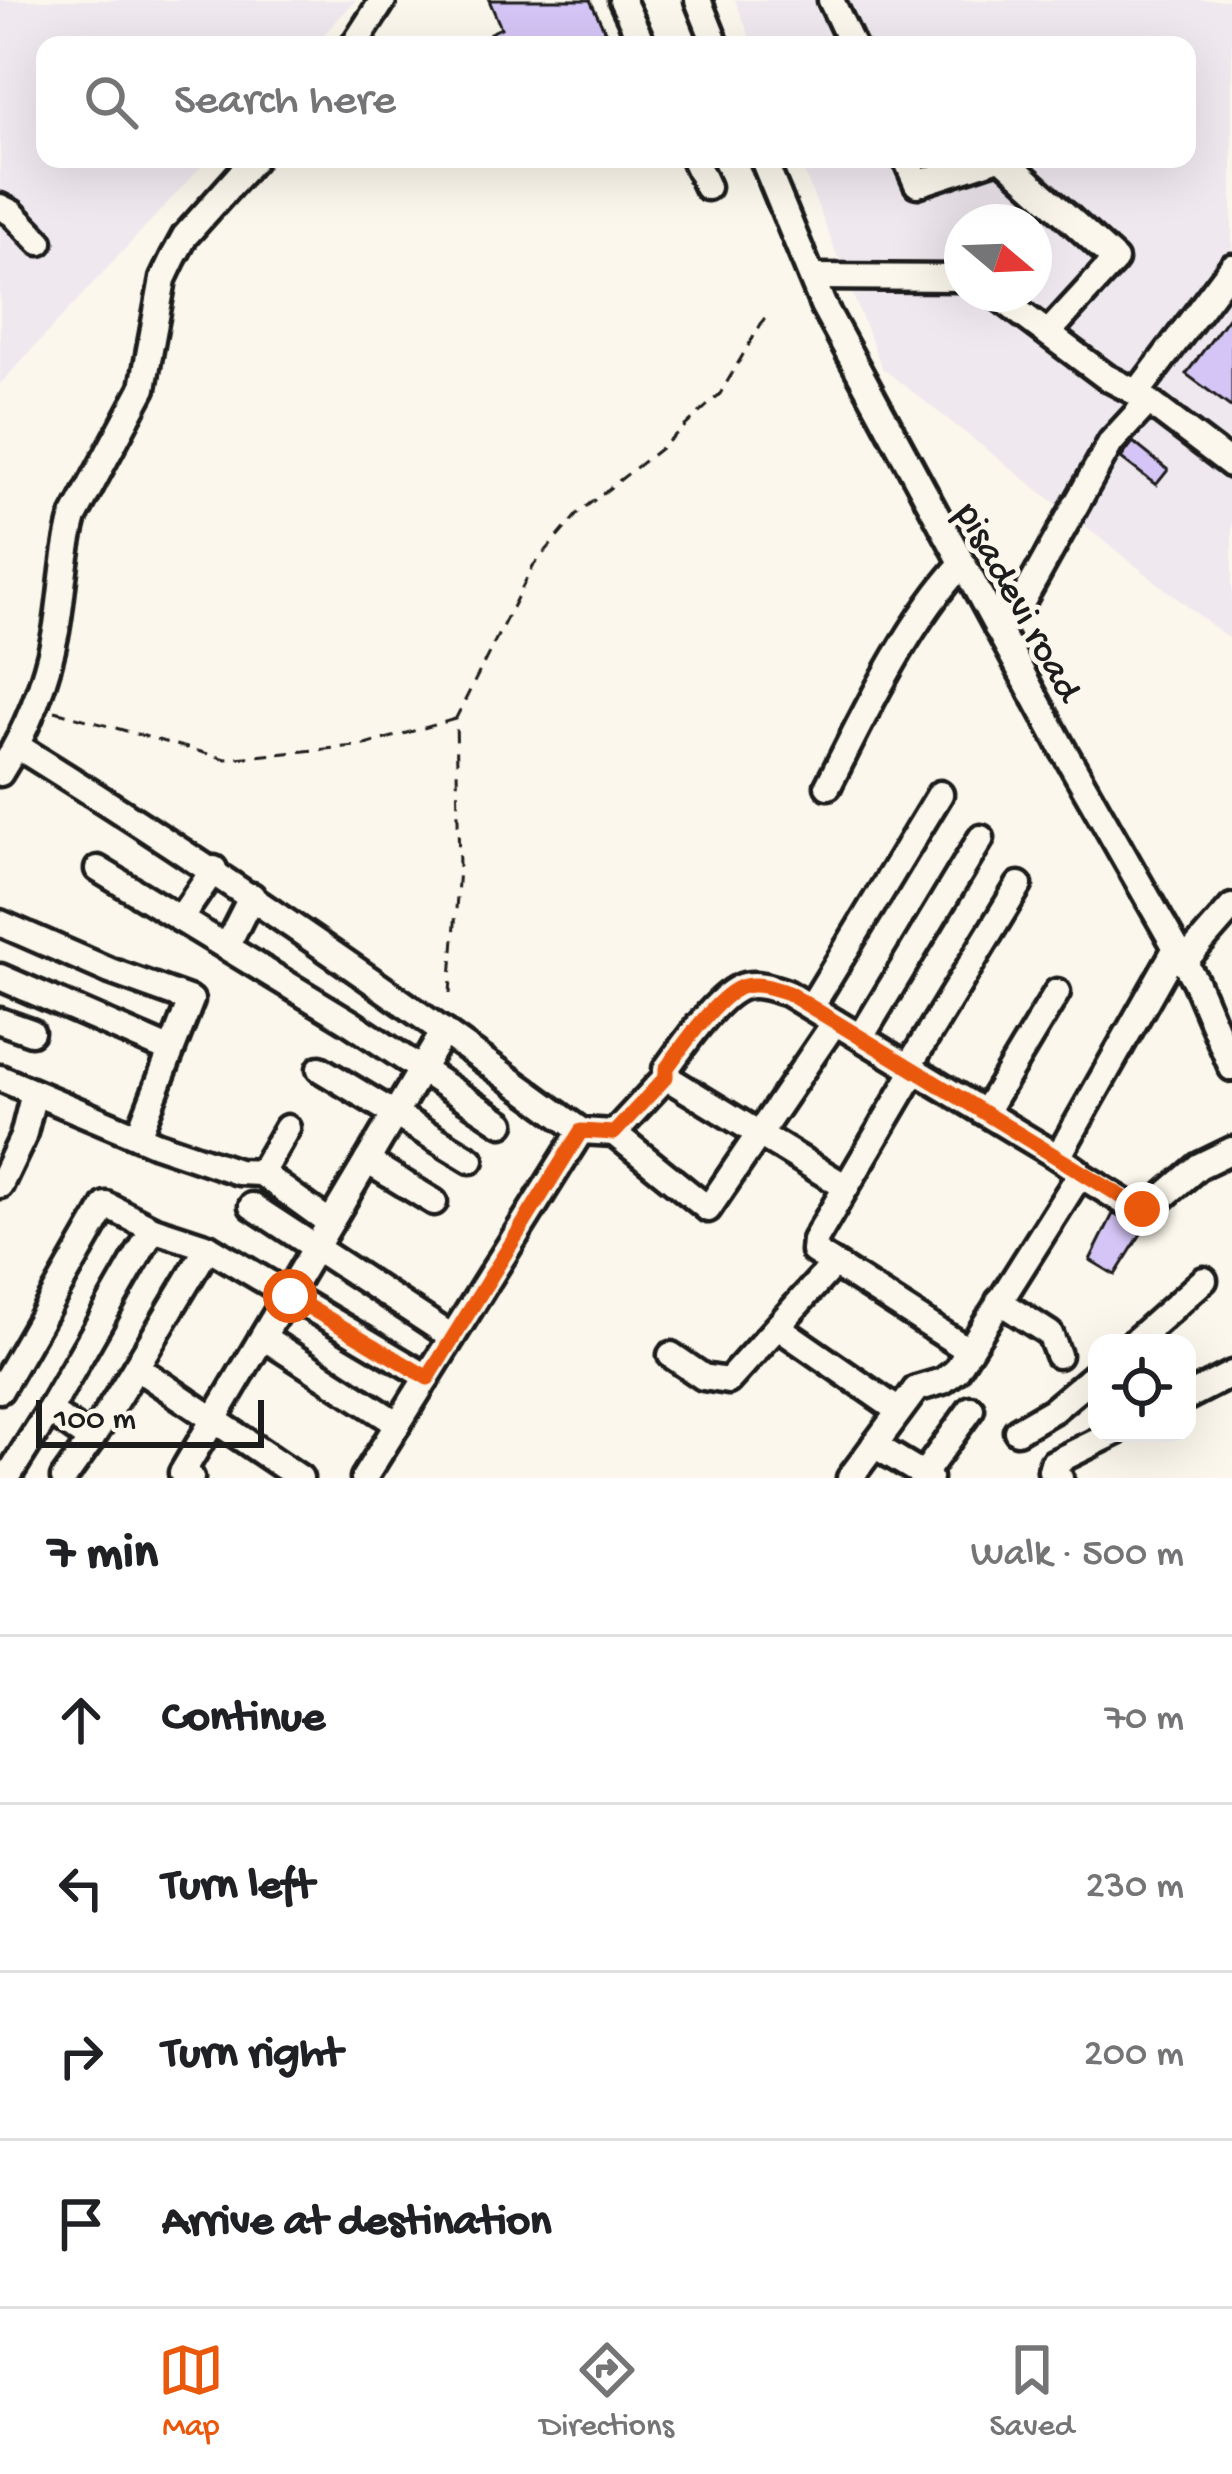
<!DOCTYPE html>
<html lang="en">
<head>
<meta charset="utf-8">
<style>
	body { margin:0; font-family:"Gochi Hand",sans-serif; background:#f6f6f6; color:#202124 }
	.controls { position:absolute; right:36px; bottom:36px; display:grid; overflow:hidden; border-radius:24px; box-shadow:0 12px 48px #0002 }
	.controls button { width:108px; height:108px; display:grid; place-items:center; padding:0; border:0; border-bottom:3px solid #e0e0e0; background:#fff; color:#202124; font:60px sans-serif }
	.compass { position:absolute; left:944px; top:204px; width:108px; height:108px; border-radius:50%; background:#fff; box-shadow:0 12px 48px #0002; rotate:109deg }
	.scale { position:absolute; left:36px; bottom:30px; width:228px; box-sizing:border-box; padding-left:12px; border:6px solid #1c1c1c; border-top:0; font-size:33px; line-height:42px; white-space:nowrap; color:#1c1c1c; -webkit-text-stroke:9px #fbf7ec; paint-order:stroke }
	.stop { position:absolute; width:36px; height:36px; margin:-27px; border:9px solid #ea580c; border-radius:50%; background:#fff }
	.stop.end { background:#ea580c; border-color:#fff; box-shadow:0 3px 12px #0008 }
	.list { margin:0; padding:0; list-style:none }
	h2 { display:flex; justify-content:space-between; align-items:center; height:156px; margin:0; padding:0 48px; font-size:51px }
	h2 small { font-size:39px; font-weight:400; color:#757577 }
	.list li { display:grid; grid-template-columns:78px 1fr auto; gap:36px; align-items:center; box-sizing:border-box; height:168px; padding:0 48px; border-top:3px solid #e0e0e0 }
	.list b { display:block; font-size:45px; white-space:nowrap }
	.list em { font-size:39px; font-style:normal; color:#757577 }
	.icon { flex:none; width:66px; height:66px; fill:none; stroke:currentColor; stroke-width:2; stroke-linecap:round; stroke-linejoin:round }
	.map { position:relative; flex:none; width:1232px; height:1478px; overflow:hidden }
	.search { position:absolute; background:#fff; box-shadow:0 12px 48px #0002; left:36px; right:36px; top:36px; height:132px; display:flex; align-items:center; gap:30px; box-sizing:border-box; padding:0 42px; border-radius:24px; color:#757577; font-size:45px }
	.sheet { height:828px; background:#fff }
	nav { display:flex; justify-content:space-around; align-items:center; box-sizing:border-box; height:168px; border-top:3px solid #e0e0e0; background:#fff; font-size:33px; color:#757577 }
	nav a { display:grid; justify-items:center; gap:6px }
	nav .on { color:#ea580c }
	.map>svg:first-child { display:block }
</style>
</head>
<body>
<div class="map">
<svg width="1232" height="1478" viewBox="0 0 1232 1478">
	<rect width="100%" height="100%" fill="#fbf7ec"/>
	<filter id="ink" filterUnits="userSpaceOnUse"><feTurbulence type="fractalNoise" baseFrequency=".00833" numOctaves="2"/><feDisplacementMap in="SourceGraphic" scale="24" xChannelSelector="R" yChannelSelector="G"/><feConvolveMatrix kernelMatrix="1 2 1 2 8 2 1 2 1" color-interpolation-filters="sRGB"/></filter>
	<g filter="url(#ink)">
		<g fill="#f0e8ef" fill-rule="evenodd">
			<polygon points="0,0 356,0 314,45 45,45 45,159 208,159 0,384"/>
			<path d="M735,0H1232V641L882,368L799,159H1187V45H753ZM962,222H1034V294H962Z"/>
		</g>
		<g fill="#d5c5f6" stroke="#1c1c1c" stroke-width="3">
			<polygon points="489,0 590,0 612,45 531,45 529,41 507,45 505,41 495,45 490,33 501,28"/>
			<polygon points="1232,312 1232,408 1186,374"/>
			<polygon points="1133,442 1168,470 1156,485 1121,458"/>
			<polygon points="1113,1214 1144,1229 1115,1275 1090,1260"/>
		</g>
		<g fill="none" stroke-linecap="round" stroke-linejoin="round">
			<defs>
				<g id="minor">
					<polyline points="622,0 643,45"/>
					<polyline points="698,0 716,45"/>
					<polyline points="831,0 852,45"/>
					<polyline points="354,45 383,0"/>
					<polyline points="694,159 707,187"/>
					<polyline points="763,159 823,305 1064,751 1195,981 1232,1068"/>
					<polyline points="906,159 917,184 993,159"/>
					<polyline points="1004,159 1115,260 1048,333"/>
					<polyline points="0,207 12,213 40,242"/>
					<polyline points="1232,267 1137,393 1232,465"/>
					<polyline points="812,277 962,278"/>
					<polyline points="995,294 1106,377 1137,393"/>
					<polyline points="997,628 1023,600 1111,442 1147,403"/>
					<path d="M17,746C211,866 397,996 581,1131L614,1133"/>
					<path d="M0,773C28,729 46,682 56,631C63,593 63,554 74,517L143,388L163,279L173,258L185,236L254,159"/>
					<path d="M828,786C864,715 908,622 962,564"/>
					<polyline points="98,869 226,947"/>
					<polyline points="252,896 226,947 351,1023 502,1123"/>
					<polyline points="180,919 214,869"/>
					<polyline points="0,923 110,971 191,1000 138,1136"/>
					<polyline points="1183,963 1232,907"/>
					<polyline points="0,977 171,1051"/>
					<polyline points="811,1007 940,794"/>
					<polyline points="0,1021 31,1032"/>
					<path d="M835,1022L708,1209L614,1133L666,1077V1069C682,1047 715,999 739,988C754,981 773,988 787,993L1058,1157"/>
					<polyline points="861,1037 981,838"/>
					<polyline points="909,1066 1019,885"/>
					<polyline points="320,1069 471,1160"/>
					<polyline points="915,1070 815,1240 814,1251 968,1350"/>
					<polyline points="666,1077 846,1187"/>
					<polyline points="0,1078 156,1144 238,1172 261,1173 330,1223"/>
					<polyline points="985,1112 1057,992"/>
					<polyline points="367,1161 434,1202"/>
					<polyline points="261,1173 287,1128"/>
					<polyline points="1079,1174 1134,1208 1150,1208 1199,1166 1232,1150"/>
					<polyline points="0,1185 23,1137 34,1093"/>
					<polyline points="252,1206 452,1337"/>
					<polyline points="208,1247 427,1377"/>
					<polyline points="999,1301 1050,1334 1058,1355"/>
					<polyline points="778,1327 899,1411"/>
					<polyline points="263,1337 398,1424"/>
					<polyline points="1133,1343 1204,1280"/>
					<polyline points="671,1355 703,1377 728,1381 833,1265"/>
					<polyline points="0,1390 106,1205 153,1229 208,1247 136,1367 300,1478"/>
					<polyline points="1187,1397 1232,1374"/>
					<polyline points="1017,1431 1053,1410 1097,1373"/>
					<polyline points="91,1440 136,1367"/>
					<polyline points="874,1445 929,1478"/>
					<polyline points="7,1478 49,1411"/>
					<polyline points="64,1478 91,1440 49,1411 153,1229"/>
					<polyline points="191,1478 182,1473 444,1031"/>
					<polyline points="364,1478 581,1131"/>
					<polyline points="850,1478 916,1389 943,1381 956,1371 1079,1176 1078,1171 1058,1157 1175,950"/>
					<polyline points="921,1478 971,1409"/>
					<polyline points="1060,1478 1051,1470 1053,1463 1114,1433"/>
				</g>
			</defs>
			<use href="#minor" stroke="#1c1c1c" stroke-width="33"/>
			<g stroke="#1c1c1c" stroke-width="3" stroke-dasharray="12 9" stroke-linecap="butt">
				<polyline points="55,711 226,759 365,745 455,719"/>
				<polyline points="450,993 459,868 456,718 533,566 579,512 661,448 720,394 768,312"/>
			</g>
			<use href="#minor" stroke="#fbf7ec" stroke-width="24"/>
		</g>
	</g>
	<g fill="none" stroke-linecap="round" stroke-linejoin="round" filter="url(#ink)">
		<path stroke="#ea580c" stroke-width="15" d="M290,1296L428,1378L581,1131L614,1133L666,1077V1069C682,1047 715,999 739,988C754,981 774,988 788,993L1142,1209"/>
	</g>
	<g text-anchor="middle" stroke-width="10" stroke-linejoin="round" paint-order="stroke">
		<g font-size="39" fill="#1c1c1c" stroke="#fbf7ec">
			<text transform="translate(1022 600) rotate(61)" y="14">pisadevi road</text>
		</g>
	</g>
</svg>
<div class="controls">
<button><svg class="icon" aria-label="locate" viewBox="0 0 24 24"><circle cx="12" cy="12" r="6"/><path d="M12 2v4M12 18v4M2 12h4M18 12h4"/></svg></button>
</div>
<svg class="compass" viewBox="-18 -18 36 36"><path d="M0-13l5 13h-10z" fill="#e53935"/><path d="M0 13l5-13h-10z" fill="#757577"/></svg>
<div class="scale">100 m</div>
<div class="stop" style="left:290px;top:1296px"></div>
<div class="stop end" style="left:1142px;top:1209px"></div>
<div class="search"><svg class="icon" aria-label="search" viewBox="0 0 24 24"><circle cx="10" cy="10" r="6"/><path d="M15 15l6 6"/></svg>Search here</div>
</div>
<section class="sheet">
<h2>7 min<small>Walk · 500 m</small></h2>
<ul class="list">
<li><svg class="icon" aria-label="ahead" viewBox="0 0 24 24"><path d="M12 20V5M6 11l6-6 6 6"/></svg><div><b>Continue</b></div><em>70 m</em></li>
<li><svg class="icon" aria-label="left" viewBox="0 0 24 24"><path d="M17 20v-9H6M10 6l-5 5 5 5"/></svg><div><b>Turn left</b></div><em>230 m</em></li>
<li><svg class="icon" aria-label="right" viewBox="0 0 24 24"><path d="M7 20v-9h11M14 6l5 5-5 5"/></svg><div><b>Turn right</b></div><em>200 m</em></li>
<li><svg class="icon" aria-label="arrive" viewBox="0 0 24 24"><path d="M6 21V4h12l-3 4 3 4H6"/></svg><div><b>Arrive at destination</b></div></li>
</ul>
</section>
<nav>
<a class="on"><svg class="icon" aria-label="map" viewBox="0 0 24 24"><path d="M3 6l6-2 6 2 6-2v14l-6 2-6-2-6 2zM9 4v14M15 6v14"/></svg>Map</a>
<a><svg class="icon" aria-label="directions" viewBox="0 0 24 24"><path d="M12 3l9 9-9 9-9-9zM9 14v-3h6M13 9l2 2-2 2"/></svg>Directions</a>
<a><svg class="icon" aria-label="saved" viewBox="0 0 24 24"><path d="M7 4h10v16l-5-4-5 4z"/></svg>Saved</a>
</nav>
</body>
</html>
